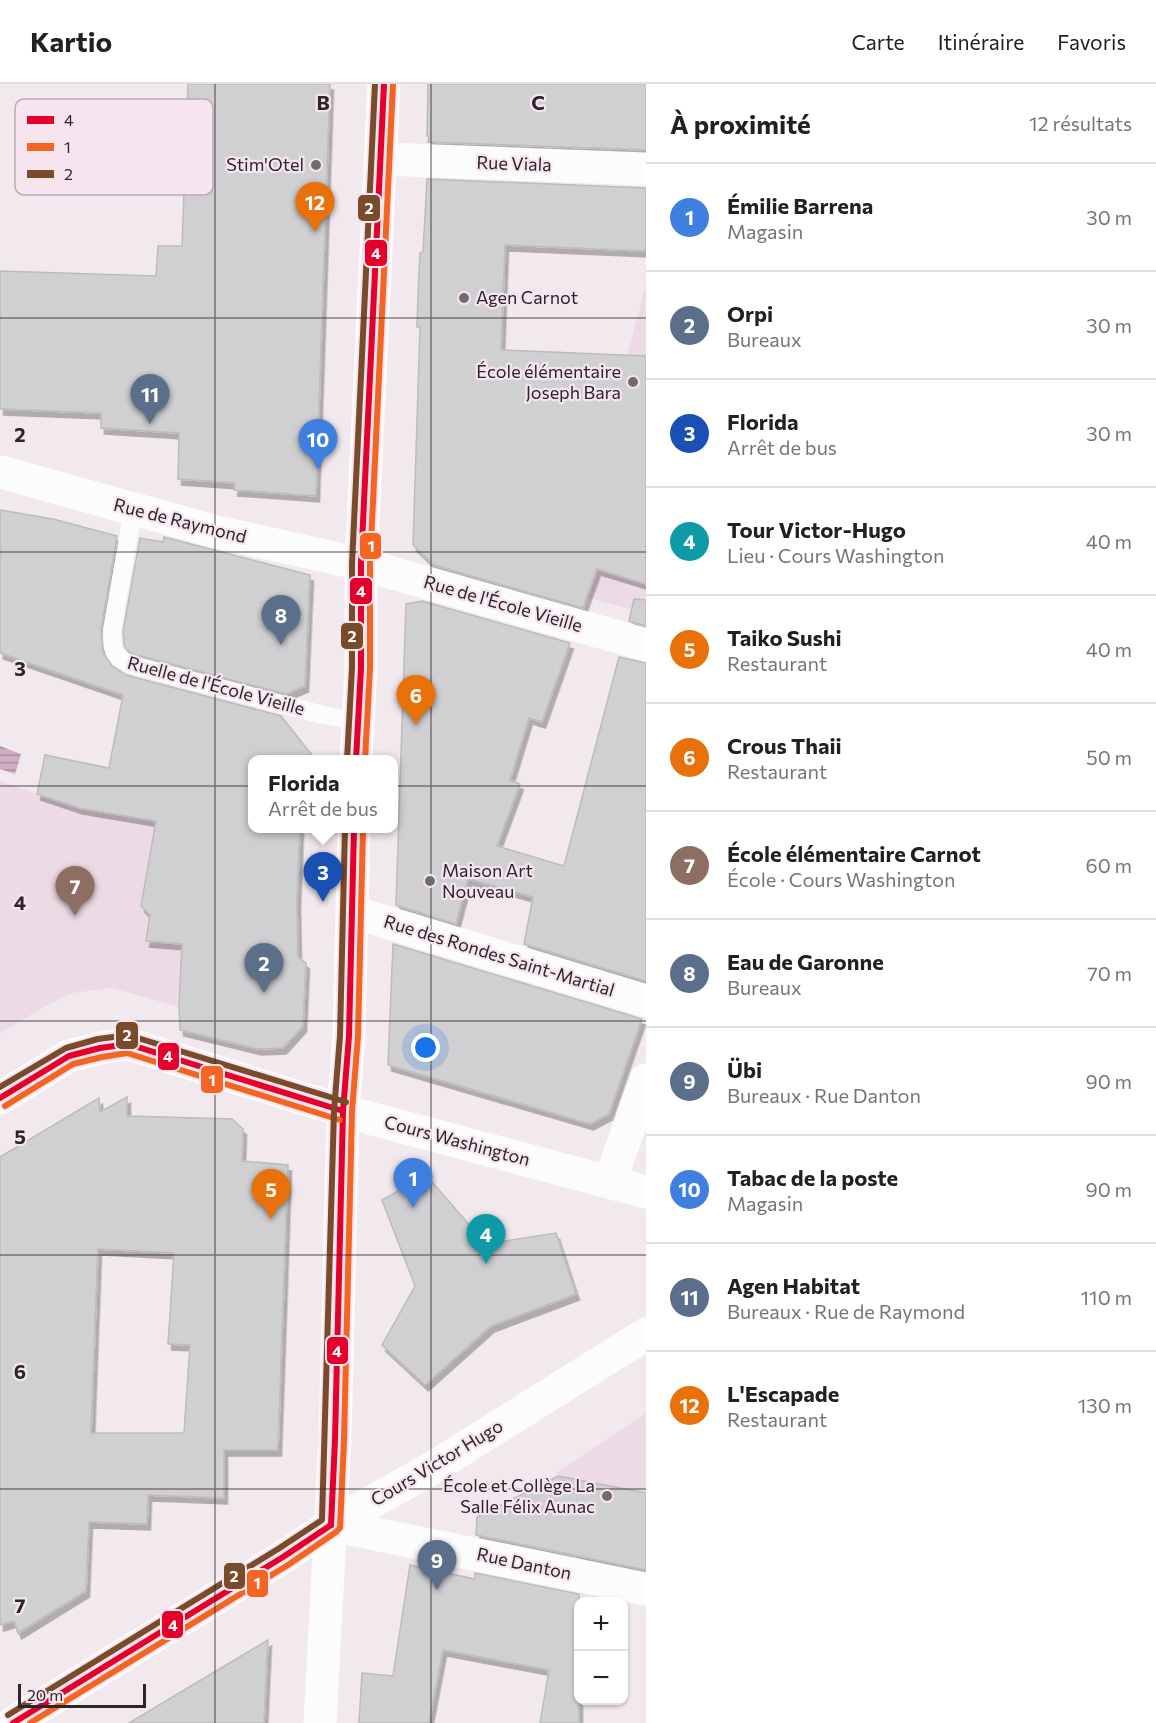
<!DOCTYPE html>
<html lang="fr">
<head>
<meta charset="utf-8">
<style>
	body { margin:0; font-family:Commissioner,sans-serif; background:#f6f6f6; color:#202124 }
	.controls { position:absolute; right:18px; bottom:18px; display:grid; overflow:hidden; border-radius:12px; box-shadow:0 2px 4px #0004 }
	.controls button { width:54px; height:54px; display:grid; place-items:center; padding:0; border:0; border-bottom:2px solid #e0e0e0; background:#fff; color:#202124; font:30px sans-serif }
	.scale { position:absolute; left:18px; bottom:15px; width:128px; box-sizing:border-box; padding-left:6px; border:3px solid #2c2629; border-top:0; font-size:16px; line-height:21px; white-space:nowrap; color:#2c2629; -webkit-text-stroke:4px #f6e5ef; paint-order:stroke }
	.you { position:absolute; left:426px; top:964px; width:21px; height:21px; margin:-15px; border:4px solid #fff; border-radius:50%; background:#1a73e8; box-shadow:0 0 0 9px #1a73e833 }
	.badge { display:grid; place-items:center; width:39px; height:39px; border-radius:50%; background:#716a6e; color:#fff; font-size:20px; font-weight:700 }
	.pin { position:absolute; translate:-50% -50px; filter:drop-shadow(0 2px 3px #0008) }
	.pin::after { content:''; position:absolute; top:32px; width:21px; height:18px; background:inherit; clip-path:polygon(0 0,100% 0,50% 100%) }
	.popup { position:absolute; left:248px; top:671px; width:150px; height:78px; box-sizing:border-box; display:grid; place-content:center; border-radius:12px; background:#fff; filter:drop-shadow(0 2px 4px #0005); font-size:20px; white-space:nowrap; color:#757577 }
	.popup b { font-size:22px; color:#202124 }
	.popup::after { content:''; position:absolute; left:50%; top:100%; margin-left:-12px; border:12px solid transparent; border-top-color:#fff }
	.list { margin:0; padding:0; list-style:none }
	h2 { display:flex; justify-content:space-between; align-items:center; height:78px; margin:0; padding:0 24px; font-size:26px }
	h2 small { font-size:20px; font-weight:400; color:#757577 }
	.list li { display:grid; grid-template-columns:39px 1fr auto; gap:18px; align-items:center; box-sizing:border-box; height:108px; padding:0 24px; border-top:2px solid #e0e0e0 }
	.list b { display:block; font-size:22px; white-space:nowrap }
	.list p { margin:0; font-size:20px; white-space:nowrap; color:#757577 }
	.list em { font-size:20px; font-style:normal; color:#757577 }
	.map { position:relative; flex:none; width:646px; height:1639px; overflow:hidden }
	header { display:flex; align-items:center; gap:36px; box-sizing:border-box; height:84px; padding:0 30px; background:#fff; border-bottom:2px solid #e0e0e0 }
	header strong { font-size:28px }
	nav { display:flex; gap:33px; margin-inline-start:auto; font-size:21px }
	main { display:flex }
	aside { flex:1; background:#fff }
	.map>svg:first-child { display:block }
</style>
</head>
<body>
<header>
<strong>Kartio</strong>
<nav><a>Carte</a><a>Itinéraire</a><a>Favoris</a></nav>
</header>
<main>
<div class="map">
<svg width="646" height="1639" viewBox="0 0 646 1639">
	<defs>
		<pattern id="water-rules" width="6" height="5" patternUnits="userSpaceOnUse" patternTransform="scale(1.5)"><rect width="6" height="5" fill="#d0adc2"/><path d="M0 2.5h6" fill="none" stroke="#a98d9e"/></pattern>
		<filter id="shadow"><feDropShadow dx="3.5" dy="6" stdDeviation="0" flood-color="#0004"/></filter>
	</defs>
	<rect width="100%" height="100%" fill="#f2e9ee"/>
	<g fill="#ecdbe4">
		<polygon points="646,200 646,530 566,507"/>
		<polygon points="0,697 79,724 156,736 144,805 154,807 146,856 182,860 179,923 112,904 72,909 44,923 0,949"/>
		<polygon points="646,1329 646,1492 577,1476 581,1437 556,1389"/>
	</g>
	<polygon fill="url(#water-rules)" points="0,662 21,670 15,690 0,685"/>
	<g fill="#d0d0d2" stroke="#bcbbbe" stroke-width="1.5" fill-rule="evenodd" filter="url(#shadow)">
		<polygon points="188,0 330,0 316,412 234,406 235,399 178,395 179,349 101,344 101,329 0,325 0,187 156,192 158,162 182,162"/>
		<polygon points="428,0 646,0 646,66 428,58 429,52 427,52"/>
		<polygon points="427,95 646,104 646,167 505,161 501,266 646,272 646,500 597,485 583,524 434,481 413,461 420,243 417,243 418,211 420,169 423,168"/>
		<polygon points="0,426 53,435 117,452 101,546 103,569 112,582 126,591 281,632 315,675 252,675 252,744 300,744 297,818 298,873 306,879 303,942 283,964 258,965 180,946 179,923 182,860 146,857 150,831 141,822 156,737 79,724 37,710 45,671 109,684 123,611 0,569"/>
		<polygon points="164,453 310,491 305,602 286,610 133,570 126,565 124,560 123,547 140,454 163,458"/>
		<polygon points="634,515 646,516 646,542 629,537"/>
		<polygon points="422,517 570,559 542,638 529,634 510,696 520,700 497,762 564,782 619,573 646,579 646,897 524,860 533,813 468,795 456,840 396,821 406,520"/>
		<polygon points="393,860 642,935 609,1030 590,1040 388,981"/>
		<path d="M127,1013V1032L232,1035L243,1045L242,1077L288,1081L278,1366H224V1414L148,1411L147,1440L89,1438L86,1507L18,1549L14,1537L0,1541V1073L99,1014L100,1028ZM98,1165L174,1169L168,1260L190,1261L184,1349H91Z"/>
		<polygon points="426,1091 486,1160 556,1149 576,1210 491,1242 425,1301 382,1261 415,1202 382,1116"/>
		<polygon points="558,1392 646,1409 646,1486 476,1451 477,1433"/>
		<polygon points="410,1481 475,1495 475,1489 579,1510 579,1639 540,1639 549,1586 443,1566 429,1639 359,1639 362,1589 393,1592"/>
		<polygon points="268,1556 264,1639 129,1639 191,1602"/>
	</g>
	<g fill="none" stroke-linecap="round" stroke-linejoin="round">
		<path stroke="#fdfcfc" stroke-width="18" d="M133,426L112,546C112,565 111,570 129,580L323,631L357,637"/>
		<g stroke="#fdfcfc" stroke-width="33">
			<polyline points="382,75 646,85"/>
			<polyline points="0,388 213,447 361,480 646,561"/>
			<polyline points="353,828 646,917"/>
			<polyline points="0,1014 69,972 100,964 128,960 343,1027 646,1108"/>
			<polyline points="610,1097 646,996"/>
			<polyline points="331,1441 646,1505"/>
			<polyline points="13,1639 283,1473 331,1441 429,1386 646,1250"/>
		</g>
		<g stroke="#fdfcfc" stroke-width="33">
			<polyline points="356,676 361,584 361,480 384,0"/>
			<polyline points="320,1639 335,1356 343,1027 349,952 354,744"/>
		</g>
		<defs>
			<g id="bus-1">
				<polyline points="356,676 361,584 361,480 384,0"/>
				<polyline points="0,1014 69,972 100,964 128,960 343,1027"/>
				<polyline points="331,1441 335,1356 343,1027 349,952 354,744"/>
				<polyline points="13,1639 283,1473 331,1441"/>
			</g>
			<g id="bus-2">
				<polyline points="365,676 370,584 370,480 393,0"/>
				<polyline points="5,1022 73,980 102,973 127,969 340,1036"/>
				<polyline points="30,1639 288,1481 336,1448 340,1444 344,1356 352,1027 358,952 363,744"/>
			</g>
			<g id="bus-3">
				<polyline points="347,676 352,584 352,480 375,0"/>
				<polyline points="0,1003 66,964 98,955 128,951 346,1018"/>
				<polyline points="8,1631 278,1465 322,1436 334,1027 340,952 345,744"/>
			</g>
		</defs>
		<use href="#bus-1" stroke="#f6e5ef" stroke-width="10"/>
		<use href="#bus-2" stroke="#f6e5ef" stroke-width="10"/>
		<use href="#bus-3" stroke="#f6e5ef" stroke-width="10"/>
		<use href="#bus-1" stroke="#e4002b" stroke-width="6"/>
		<use href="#bus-2" stroke="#f26522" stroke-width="6"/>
		<use href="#bus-3" stroke="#7a4b2a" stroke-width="6"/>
	</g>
	<path fill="none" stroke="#2c2629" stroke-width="1.5" stroke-opacity="0.55" d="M215,0V1639M431,0V1639M0,234H646M0,468H646M0,702H646M0,937H646M0,1171H646M0,1405H646"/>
	<g fill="#716a6e" stroke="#f6e5ef" stroke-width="2">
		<circle cx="316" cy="81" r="6"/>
		<circle cx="464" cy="214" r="6"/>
		<circle cx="633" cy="298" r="6"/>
		<circle cx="430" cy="797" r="6"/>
		<circle cx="607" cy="1412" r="6"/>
	</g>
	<g text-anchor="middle" stroke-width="4.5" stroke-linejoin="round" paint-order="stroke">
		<g font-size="18" fill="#2c2629" stroke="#f6e5ef">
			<text transform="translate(514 80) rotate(2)" y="6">Rue Viala</text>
			<text transform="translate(180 437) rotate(14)" y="6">Rue de Raymond</text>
			<text transform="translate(503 520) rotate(16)" y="6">Rue de l'École Vieille</text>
			<text transform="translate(216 602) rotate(15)" y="6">Ruelle de l'École Vieille</text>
			<text transform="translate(499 872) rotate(17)" y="6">Rue des Rondes Saint-Martial</text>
			<text transform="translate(457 1057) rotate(15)" y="6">Cours Washington</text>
			<text transform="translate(437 1379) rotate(-31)" y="6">Cours Victor Hugo</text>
			<text transform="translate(524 1480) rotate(12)" y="6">Rue Danton</text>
		</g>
		<g font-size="18" fill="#2c2629" stroke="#f6e5ef" text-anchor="end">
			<text x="304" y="87">Stim'Otel</text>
			<text x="476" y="220" text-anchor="start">Agen Carnot</text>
			<text x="621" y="294">École élémentaire<tspan x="621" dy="21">Joseph Bara</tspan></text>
			<text x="442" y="793" text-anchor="start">Maison Art<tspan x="442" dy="21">Nouveau</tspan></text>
			<text x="595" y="1408">École et Collège La<tspan x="595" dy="21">Salle Félix Aunac</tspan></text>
		</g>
	</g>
	<rect x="15" y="15" width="198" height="96" rx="9" fill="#f6e5ef" stroke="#b9acb4" stroke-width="1.5"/>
	<rect x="27" y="32" width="27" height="8" fill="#e4002b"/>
	<rect x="27" y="59" width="27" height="8" fill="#f26522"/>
	<rect x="27" y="86" width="27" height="8" fill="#7a4b2a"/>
	<g font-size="16" fill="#2c2629">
		<text x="64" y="42">4</text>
		<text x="64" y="69">1</text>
		<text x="64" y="96">2</text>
	</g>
	<g font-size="20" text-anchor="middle" font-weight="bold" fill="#2c2629" stroke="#f6e5ef" stroke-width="4.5" stroke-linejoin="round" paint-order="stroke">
		<text x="323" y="26">B</text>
		<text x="538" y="26">C</text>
		<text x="20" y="358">2</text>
		<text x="20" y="592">3</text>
		<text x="20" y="826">4</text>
		<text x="20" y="1060">5</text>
		<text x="20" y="1295">6</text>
		<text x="20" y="1529">7</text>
	</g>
	<g stroke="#f6e5ef" stroke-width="2">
		<rect x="357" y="110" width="24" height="28" rx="6" fill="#7a4b2a"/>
		<rect x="364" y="155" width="24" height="28" rx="6" fill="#e4002b"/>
		<rect x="359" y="448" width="23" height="28" rx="6" fill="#f26522"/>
		<rect x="349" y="493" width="24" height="28" rx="6" fill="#e4002b"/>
		<rect x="340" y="538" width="24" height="28" rx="6" fill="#7a4b2a"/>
		<rect x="115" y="937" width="24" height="29" rx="6" fill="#7a4b2a"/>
		<rect x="157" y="958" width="23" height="29" rx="6" fill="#e4002b"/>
		<rect x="200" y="981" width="24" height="29" rx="6" fill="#f26522"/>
		<rect x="326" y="1252" width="23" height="29" rx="6" fill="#e4002b"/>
		<rect x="223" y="1478" width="23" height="28" rx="6" fill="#7a4b2a"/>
		<rect x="246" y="1485" width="23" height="29" rx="6" fill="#f26522"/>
		<rect x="161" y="1526" width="23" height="29" rx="6" fill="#e4002b"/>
	</g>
	<g font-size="16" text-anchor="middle" font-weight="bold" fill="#fff">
		<text x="369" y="130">2</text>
		<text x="376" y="175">4</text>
		<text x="371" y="468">1</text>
		<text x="361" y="513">4</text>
		<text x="352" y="558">2</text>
		<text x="127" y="957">2</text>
		<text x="168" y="978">4</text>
		<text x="212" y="1002">1</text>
		<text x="337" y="1273">4</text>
		<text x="234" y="1498">2</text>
		<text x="257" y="1505">1</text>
		<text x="173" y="1547">4</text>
	</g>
</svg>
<div class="controls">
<button>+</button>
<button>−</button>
</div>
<div class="scale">20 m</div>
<div class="you"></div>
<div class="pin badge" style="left:413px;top:1124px;background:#3f7fe0">1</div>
<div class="pin badge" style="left:264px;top:909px;background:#5c6f8a">2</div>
<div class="pin badge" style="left:323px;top:818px;background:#1a4fb4">3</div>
<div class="popup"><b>Florida</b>Arrêt de bus</div>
<div class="pin badge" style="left:486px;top:1180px;background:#0f9aa8">4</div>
<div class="pin badge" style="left:271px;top:1135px;background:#e8710a">5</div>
<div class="pin badge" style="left:416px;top:641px;background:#e8710a">6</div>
<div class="pin badge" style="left:75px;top:832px;background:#8d6e63">7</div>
<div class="pin badge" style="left:281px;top:561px;background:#5c6f8a">8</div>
<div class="pin badge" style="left:437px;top:1506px;background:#5c6f8a">9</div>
<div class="pin badge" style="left:318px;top:385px;background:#3f7fe0">10</div>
<div class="pin badge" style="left:150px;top:340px;background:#5c6f8a">11</div>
<div class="pin badge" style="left:315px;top:148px;background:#e8710a">12</div>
</div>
<aside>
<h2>À proximité<small>12 résultats</small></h2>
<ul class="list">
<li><span class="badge" style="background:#3f7fe0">1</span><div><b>Émilie Barrena</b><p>Magasin</p></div><em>30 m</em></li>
<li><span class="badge" style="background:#5c6f8a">2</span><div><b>Orpi</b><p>Bureaux</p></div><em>30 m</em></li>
<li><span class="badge" style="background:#1a4fb4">3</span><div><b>Florida</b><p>Arrêt de bus</p></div><em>30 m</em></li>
<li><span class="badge" style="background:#0f9aa8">4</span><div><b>Tour Victor-Hugo</b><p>Lieu · Cours Washington</p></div><em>40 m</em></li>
<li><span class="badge" style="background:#e8710a">5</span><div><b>Taiko Sushi</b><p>Restaurant</p></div><em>40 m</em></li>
<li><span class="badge" style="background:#e8710a">6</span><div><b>Crous Thaii</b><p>Restaurant</p></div><em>50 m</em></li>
<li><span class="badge" style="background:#8d6e63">7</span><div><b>École élémentaire Carnot</b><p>École · Cours Washington</p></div><em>60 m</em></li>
<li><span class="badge" style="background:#5c6f8a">8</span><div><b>Eau de Garonne</b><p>Bureaux</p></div><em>70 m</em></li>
<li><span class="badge" style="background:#5c6f8a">9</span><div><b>Übi</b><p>Bureaux · Rue Danton</p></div><em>90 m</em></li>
<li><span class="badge" style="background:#3f7fe0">10</span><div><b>Tabac de la poste</b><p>Magasin</p></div><em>90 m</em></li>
<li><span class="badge" style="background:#5c6f8a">11</span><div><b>Agen Habitat</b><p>Bureaux · Rue de Raymond</p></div><em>110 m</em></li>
<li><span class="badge" style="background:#e8710a">12</span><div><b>L'Escapade</b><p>Restaurant</p></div><em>130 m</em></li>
</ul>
</aside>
</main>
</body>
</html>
